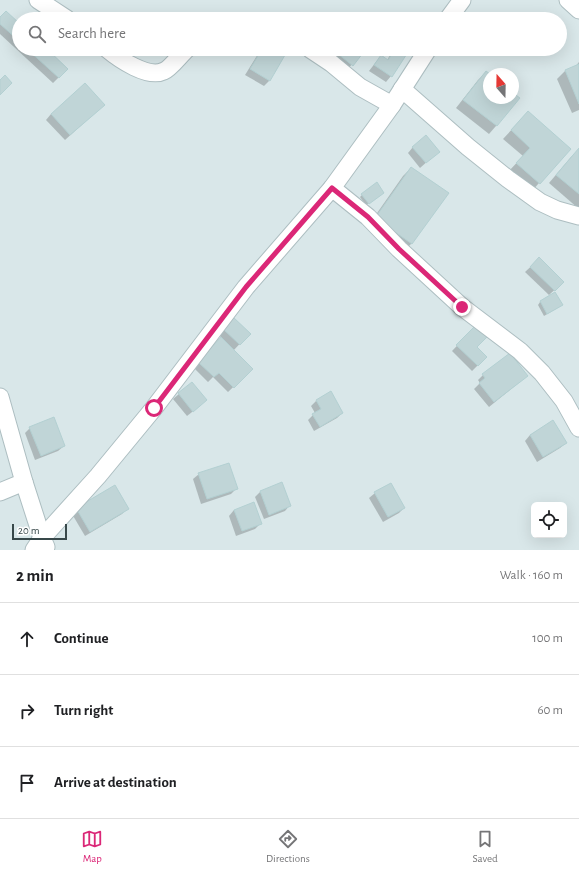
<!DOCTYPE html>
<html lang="en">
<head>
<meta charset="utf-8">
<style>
	body { margin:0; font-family:"Alegreya Sans",sans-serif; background:#f6f6f6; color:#202124 }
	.controls { position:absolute; right:12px; bottom:12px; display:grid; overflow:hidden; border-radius:6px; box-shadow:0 4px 16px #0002 }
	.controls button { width:36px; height:36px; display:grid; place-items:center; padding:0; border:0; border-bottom:1px solid #e0e0e0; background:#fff; color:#202124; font:20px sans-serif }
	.compass { position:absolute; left:483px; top:68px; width:36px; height:36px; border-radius:50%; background:#fff; box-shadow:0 4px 16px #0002; rotate:340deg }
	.scale { position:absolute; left:12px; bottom:10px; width:55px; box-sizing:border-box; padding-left:4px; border:2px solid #38484a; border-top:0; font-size:11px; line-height:14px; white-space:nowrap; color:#38484a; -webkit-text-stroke:3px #fff; paint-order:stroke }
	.stop { position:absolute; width:12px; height:12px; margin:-9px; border:3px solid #db2777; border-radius:50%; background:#fff }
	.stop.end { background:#db2777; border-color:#fff; box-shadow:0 1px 4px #0008 }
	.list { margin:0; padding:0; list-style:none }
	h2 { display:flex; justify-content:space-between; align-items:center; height:52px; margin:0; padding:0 16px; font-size:17px }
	h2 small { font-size:13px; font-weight:400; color:#757577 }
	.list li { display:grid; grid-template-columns:26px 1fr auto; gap:12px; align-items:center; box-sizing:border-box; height:72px; padding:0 16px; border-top:1px solid #e0e0e0 }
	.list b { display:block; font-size:15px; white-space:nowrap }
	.list em { font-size:13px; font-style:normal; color:#757577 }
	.icon { flex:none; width:22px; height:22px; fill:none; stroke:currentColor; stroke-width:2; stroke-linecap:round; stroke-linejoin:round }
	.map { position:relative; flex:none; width:579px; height:550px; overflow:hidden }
	.search { position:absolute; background:#fff; box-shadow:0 4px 16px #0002; left:12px; right:12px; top:12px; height:44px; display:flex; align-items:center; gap:10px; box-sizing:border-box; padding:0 14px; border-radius:22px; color:#757577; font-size:15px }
	.sheet { height:268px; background:#fff }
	nav { display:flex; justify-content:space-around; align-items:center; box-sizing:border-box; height:56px; border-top:1px solid #e0e0e0; background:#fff; font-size:11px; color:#757577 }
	nav a { display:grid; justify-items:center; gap:2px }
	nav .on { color:#db2777 }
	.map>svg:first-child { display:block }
</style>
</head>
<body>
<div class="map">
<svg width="579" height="550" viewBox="0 0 579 550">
	<rect width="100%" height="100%" fill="#ebf3f5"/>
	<path fill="#d9e7e9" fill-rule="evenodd" d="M0,0H579V550H0ZM19,19H560V49H19ZM489,74H513V98H489ZM534,505H564V535H534Z"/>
	<g fill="#0003">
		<polygon points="0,18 19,24 19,49 46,49 67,69 53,83 0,34"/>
		<polygon points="261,49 272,49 284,56 269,81 264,86 245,75"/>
		<polygon points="334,49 365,49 347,70 328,56"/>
		<polygon points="394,49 409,49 391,76 386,82 369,71 376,62 381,56 387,60"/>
		<polygon points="579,62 579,110 572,113 557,79 565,71 575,67"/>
		<polygon points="486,72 489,98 513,98 513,94 518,98 496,126 489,134 456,108 478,80"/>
		<polygon points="98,110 65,140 46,120 51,114"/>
		<polygon points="528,112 539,183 532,191 509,171 523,156 503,139"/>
		<polygon points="413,147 438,152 420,168 408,153"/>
		<polygon points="579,150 579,209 549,183 571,157"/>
		<polygon points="411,168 412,243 404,251 368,226 403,176"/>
		<polygon points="362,195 381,195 366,205 360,197"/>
		<polygon points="539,259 563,282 549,295 525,272"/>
		<polygon points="555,294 561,305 559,307 544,316 538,305 540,302"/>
		<polygon points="233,318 249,334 233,351 252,369 228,392 213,377 208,382 193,367 222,338 217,333"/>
		<polygon points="476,326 475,347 486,357 472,371 452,351"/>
		<polygon points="483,375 521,381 489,407 474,389 480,383 478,380"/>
		<polygon points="192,383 201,405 187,416 173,399"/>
		<polygon points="316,401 342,413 337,418 314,431 308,420 315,413 311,406"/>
		<polygon points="553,422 566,443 560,448 537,462 525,441 530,435"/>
		<polygon points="30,428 64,446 58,451 35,460 25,433"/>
		<polygon points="199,474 236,489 231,494 201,504 193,479"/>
		<polygon points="260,492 290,505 285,511 264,519 255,497"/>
		<polygon points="375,493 404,508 399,513 383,522 369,498"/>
		<polygon points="77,509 127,509 122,514 85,536 72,514"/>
		<polygon points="234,510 260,524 255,529 236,536 229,516"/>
	</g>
	<g fill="#c0d5d7" stroke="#b3d0d2">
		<polygon points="6,11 19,23 19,41 0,24 0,17"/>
		<polygon points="27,49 47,49 68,69 59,78"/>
		<polygon points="262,49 274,49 285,55 270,81 250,69"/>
		<polygon points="334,49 366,49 353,66 333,50"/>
		<polygon points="395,49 410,49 392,77 374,65 381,55 388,60"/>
		<polygon points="579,64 579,104 565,70"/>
		<polygon points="486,71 490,74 489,98 513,98 513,93 520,98 497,126 463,100"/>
		<polygon points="5,75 12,83 0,95 0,80"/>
		<polygon points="85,83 105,105 70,135 51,114"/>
		<polygon points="528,111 571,149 540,184 516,163 530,148 511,130"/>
		<polygon points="426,135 440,152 426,163 412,147"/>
		<polygon points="579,148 579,194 556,175"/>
		<polygon points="411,167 449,193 412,244 375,218"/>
		<polygon points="377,182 384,193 369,204 361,194"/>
		<polygon points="539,257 564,282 555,291 530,267"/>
		<polygon points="555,292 563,305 547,314 540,301"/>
		<polygon points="233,317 251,334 240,345 222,328"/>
		<polygon points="476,325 488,336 477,347 487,357 478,366 456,345"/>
		<polygon points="221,337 253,369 234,388 219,373 214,377 198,362"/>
		<polygon points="510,353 528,376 494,402 479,383 485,378 482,374"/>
		<polygon points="192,382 207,400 193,412 178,393"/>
		<polygon points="331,391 343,413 320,427 312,414 321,409 316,400"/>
		<polygon points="54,417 65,446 41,456 29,427"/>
		<polygon points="553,420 567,443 543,457 530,435"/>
		<polygon points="229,463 238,489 207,499 198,473"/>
		<polygon points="282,482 291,506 269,515 260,491"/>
		<polygon points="391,483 405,508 388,517 374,492"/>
		<polygon points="115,485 129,509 90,532 76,508"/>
		<polygon points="254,502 262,524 242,531 234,510"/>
	</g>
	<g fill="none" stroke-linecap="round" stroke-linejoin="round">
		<defs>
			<g id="minor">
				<polyline points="38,0 67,19"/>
				<polyline points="568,0 579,10"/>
				<polyline points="448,19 462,0"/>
				<path d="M107,49C119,59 148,79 164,71C170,69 181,54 187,49"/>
				<polyline points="310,49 331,63 360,87 392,105"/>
				<polyline points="402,89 468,147 508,179 540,202 557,210 579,216"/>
				<polyline points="332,188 368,217 399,249 462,307 520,351 542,373 564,401 579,428"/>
				<polyline points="0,397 24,482 42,538 46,547"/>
				<polyline points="0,492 24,482"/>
				<polyline points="34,550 42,538 98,476 154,408 246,287 332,188 392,105 428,49"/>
			</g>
		</defs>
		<use href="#minor" stroke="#adbec1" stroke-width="19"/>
		<use href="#minor" stroke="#fff" stroke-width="17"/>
	</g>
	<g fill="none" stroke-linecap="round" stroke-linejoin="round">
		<polyline stroke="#db2777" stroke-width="5" points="154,408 246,287 332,188 368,217 399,249 462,307"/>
	</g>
</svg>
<div class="controls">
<button><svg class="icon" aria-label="locate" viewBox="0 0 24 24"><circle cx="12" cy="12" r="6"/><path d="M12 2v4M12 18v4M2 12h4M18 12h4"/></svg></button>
</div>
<svg class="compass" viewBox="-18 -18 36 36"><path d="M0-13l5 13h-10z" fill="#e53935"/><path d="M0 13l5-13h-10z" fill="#757577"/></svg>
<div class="scale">20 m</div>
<div class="stop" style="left:154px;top:408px"></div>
<div class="stop end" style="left:462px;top:307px"></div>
<div class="search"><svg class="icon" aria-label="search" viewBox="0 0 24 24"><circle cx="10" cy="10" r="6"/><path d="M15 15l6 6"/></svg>Search here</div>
</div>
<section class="sheet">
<h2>2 min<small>Walk · 160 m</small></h2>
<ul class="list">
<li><svg class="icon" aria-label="ahead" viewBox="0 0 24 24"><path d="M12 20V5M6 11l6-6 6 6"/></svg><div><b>Continue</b></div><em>100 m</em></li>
<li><svg class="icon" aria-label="right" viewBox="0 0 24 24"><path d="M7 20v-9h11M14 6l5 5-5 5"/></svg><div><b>Turn right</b></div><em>60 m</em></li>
<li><svg class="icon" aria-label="arrive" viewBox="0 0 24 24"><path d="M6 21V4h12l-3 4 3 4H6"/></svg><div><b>Arrive at destination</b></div></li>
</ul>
</section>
<nav>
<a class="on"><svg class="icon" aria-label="map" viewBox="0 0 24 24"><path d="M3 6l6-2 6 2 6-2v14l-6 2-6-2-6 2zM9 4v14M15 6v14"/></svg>Map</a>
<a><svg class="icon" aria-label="directions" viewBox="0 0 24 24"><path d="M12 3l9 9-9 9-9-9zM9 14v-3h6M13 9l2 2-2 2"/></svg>Directions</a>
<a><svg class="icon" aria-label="saved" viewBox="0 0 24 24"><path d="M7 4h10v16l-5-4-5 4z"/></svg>Saved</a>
</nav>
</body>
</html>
